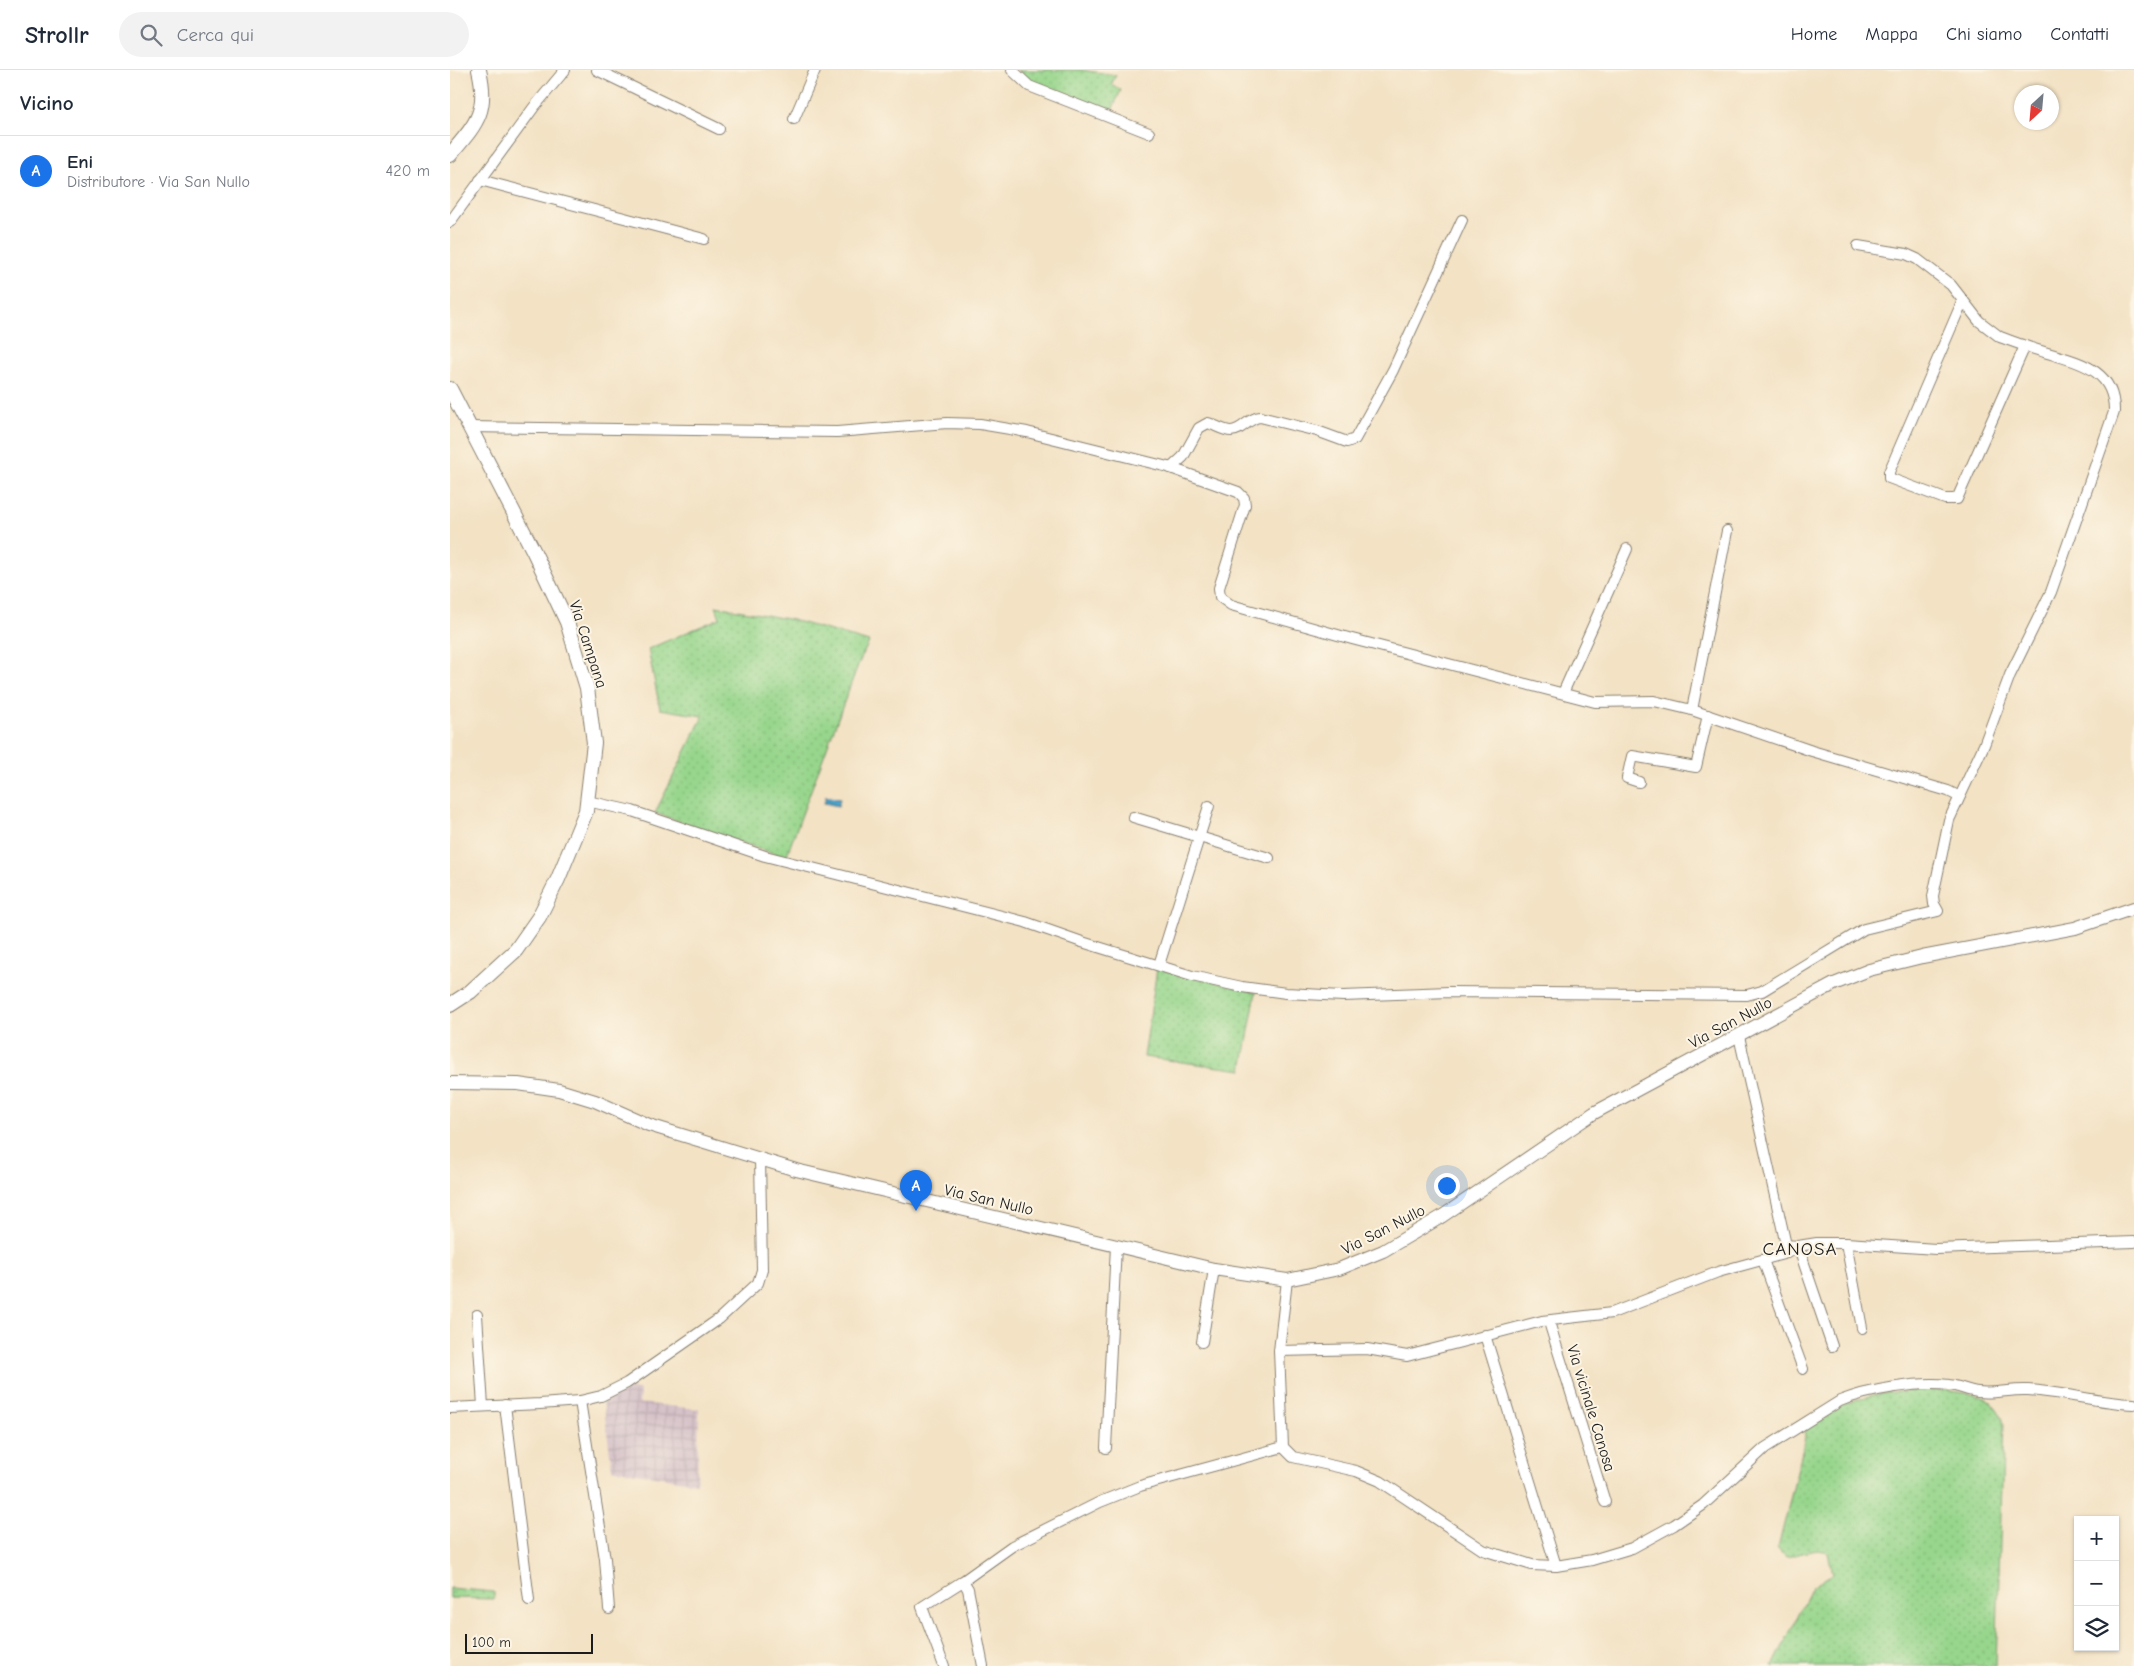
<!DOCTYPE html>
<html lang="it">
<head>
<meta charset="utf-8">
<style>
	body { margin:0; font-family:"Comic Neue",sans-serif; background:#f2f2f3; color:#1f2937 }
	.controls { position:absolute; right:15px; bottom:15px; display:grid; overflow:hidden; border-radius:0px; box-shadow:0 1px 4px #0004 }
	.controls button { width:45px; height:45px; display:grid; place-items:center; padding:0; border:0; border-bottom:1px solid #e0e1e3; background:#fff; color:#1f2937; font:25px sans-serif }
	.compass { position:absolute; left:1564px; top:15px; width:45px; height:45px; border-radius:50%; background:#fff; box-shadow:0 1px 4px #0004; rotate:206deg }
	.scale { position:absolute; left:15px; bottom:12px; width:128px; box-sizing:border-box; padding-left:5px; border:2px solid #1c1c1c; border-top:0; font-size:14px; line-height:18px; white-space:nowrap; color:#1c1c1c; -webkit-text-stroke:4px #fcf5e5; paint-order:stroke }
	.you { position:absolute; left:996px; top:1115px; width:18px; height:18px; margin:-12px; border:4px solid #fff; border-radius:50%; background:#1a73e8; box-shadow:0 0 0 8px #1a73e833 }
	.badge { display:grid; place-items:center; width:32px; height:32px; border-radius:50%; background:#1a73e8; color:#fff; font-size:16px; font-weight:700 }
	.pin { position:absolute; translate:-50% -41px; filter:drop-shadow(0 1px 2px #0008) }
	.pin::after { content:''; position:absolute; top:26px; width:18px; height:15px; background:inherit; clip-path:polygon(0 0,100% 0,50% 100%) }
	.list { margin:0; padding:0; list-style:none }
	h2 { display:flex; justify-content:space-between; align-items:center; height:65px; margin:0; padding:0 20px; font-size:21px }
	h2 small { font-size:16px; font-weight:400; color:#747a83 }
	.list li { display:grid; grid-template-columns:32px 1fr auto; gap:15px; align-items:center; box-sizing:border-box; height:70px; padding:0 20px; border-top:1px solid #e0e1e3 }
	.list b { display:block; font-size:19px; white-space:nowrap }
	.list p { margin:0; font-size:16px; white-space:nowrap; color:#747a83 }
	.list em { font-size:16px; font-style:normal; color:#747a83 }
	.icon { flex:none; width:28px; height:28px; fill:none; stroke:currentColor; stroke-width:2; stroke-linecap:round; stroke-linejoin:round }
	.map { position:relative; flex:none; width:1684px; height:1596px; overflow:hidden }
	header { display:flex; align-items:center; gap:30px; box-sizing:border-box; height:70px; padding:0 25px; background:#fff; border-bottom:1px solid #e0e1e3 }
	header strong { font-size:24px }
	nav { display:flex; gap:28px; margin-inline-start:auto; font-size:18px }
	.search { width:350px; height:45px; background:#f2f2f3; display:flex; align-items:center; gap:12px; box-sizing:border-box; padding:0 18px; border-radius:28px; color:#747a83; font-size:19px }
	main { display:flex }
	aside { flex:1; background:#fff }
	.map>svg:first-child { display:block }
</style>
</head>
<body>
<header>
<strong>Strollr</strong>
<div class="search"><svg class="icon" aria-label="search" viewBox="0 0 24 24"><circle cx="10" cy="10" r="6"/><path d="M15 15l6 6"/></svg>Cerca qui</div>
<nav><a>Home</a><a>Mappa</a><a>Chi siamo</a><a>Contatti</a></nav>
</header>
<main>
<aside>
<h2>Vicino<small></small></h2>
<ul class="list">
<li><span class="badge">A</span><div><b>Eni</b><p>Distributore · Via San Nullo</p></div><em>420 m</em></li>
</ul>
</aside>
<div class="map">
<svg width="1684" height="1596" viewBox="0 0 1684 1596">
	<defs>
		<pattern id="industrial-grid" width="8" height="8" patternUnits="userSpaceOnUse" patternTransform="scale(1.25)"><rect width="8" height="8" fill="#d2bdc6"/><path d="M0 4h8M4 0v8" fill="none" stroke="#b4a2aa"/></pattern>
		<pattern id="grass-dots" width="8" height="8" patternUnits="userSpaceOnUse" patternTransform="scale(1.25)"><rect width="8" height="8" fill="#97d68c"/><path d="M2 2h.1M6 6h.1" fill="none" stroke="#82b778" stroke-width="1.8" stroke-linecap="round"/></pattern>
		<pattern id="water-ripples" width="26" height="14" patternUnits="userSpaceOnUse" patternTransform="scale(1.25)"><rect width="26" height="14" fill="#4fa6cc"/><path d="M2 4q2-2 4 0t4 0M15 11q2-2 4 0t4 0" fill="none" stroke="#4186a5"/></pattern>
	</defs>
	<rect width="100%" height="100%" fill="#fcf5e5"/>
	<filter id="ink" filterUnits="userSpaceOnUse"><feTurbulence type="fractalNoise" baseFrequency=".02" numOctaves="2"/><feDisplacementMap in="SourceGraphic" scale="10" xChannelSelector="R" yChannelSelector="G"/><feConvolveMatrix kernelMatrix="1 2 1 2 8 2 1 2 1" color-interpolation-filters="sRGB"/></filter>
	<filter id="wash" filterUnits="userSpaceOnUse"><feTurbulence type="fractalNoise" baseFrequency=".0096" numOctaves="4" result="noise"/><feDisplacementMap in="SourceGraphic" scale="20" xChannelSelector="R" yChannelSelector="G"/><feGaussianBlur stdDeviation="1.12" result="paint"/><feColorMatrix in="noise" values="0 0 0 0 0 0 0 0 0 0 0 0 0 0 0 0 0 1.4 0 .05"/><feComposite in="paint" operator="in"/></filter>
	<g filter="url(#wash)">
		<rect width="100%" height="100%" fill="#f3e2c4"/>
		<polygon fill="url(#industrial-grid)" points="173,1319 190,1320 189,1333 249,1339 247,1413 162,1399 153,1330"/>
		<g fill="url(#grass-dots)" stroke="#5a7954">
			<polygon points="568,0 631,0 666,5 661,15 671,20 660,45 579,11"/>
			<polygon points="266,536 343,550 419,572 408,595 336,787 273,767 205,743 253,646 210,639 198,579 270,548"/>
			<polygon points="707,898 806,922 792,1000 694,987"/>
			<path d="M1495,1320C1524,1325 1542,1322 1554,1352L1546,1596H1323L1362,1517L1382,1504L1378,1482C1365,1477 1349,1485 1336,1487L1328,1478L1354,1374L1356,1355C1368,1349 1380,1340 1393,1335C1425,1320 1461,1321 1495,1320Z"/>
			<polygon points="0,1518 44,1522 44,1529 0,1528"/>
		</g>
		<polygon fill="url(#water-ripples)" stroke="#366174" points="376,726 390,729 388,736 374,733"/>
	</g>
	<g filter="url(#ink)">
		<g fill="none" stroke-linecap="round" stroke-linejoin="round">
			<defs>
				<g id="minor">
					<polyline points="147,0 269,59"/>
					<polyline points="562,0 579,16 699,63"/>
					<polyline points="344,49 365,0"/>
					<polyline points="30,110 254,169"/>
					<polyline points="0,152 84,37 115,0"/>
					<polyline points="1513,230 1439,402 1439,408 1495,429 1507,429 1575,276"/>
					<polyline points="20,357 387,362 497,353 530,354 577,362 718,397 788,422 794,428 795,435 769,518 770,527 781,535 902,569 1145,632 1204,631 1242,640 1362,681 1498,721 1508,726"/>
					<path d="M721,398L733,387L749,358L758,353C765,355 774,361 781,361C792,361 798,348 810,347L867,361L897,372L905,369L943,300L1012,150"/>
					<polyline points="1113,623 1177,479"/>
					<polyline points="1242,640 1277,461"/>
					<polyline points="1189,712 1177,708 1182,686 1246,697 1258,645"/>
					<path d="M137,731L182,741L315,786L575,852L632,872L742,906L792,917L836,923L893,926L999,922L1297,925L1312,921L1414,859L1488,841L1484,834L1483,826L1499,750L1534,675L1560,605L1601,522L1664,342C1665,297 1625,292 1591,281C1577,277 1564,272 1550,267L1529,251L1501,215L1467,189L1456,184L1408,176"/>
					<polyline points="683,747 819,788"/>
					<polyline points="709,895 759,736"/>
					<polyline points="1289,966 1336,1175 1348,1176 1367,1173 1396,1173 1486,1179 1684,1172"/>
					<polyline points="1396,1173 1412,1258"/>
					<polyline points="1313,1190 1353,1299"/>
					<path d="M837,1210L829,1281L833,1377L843,1387L906,1401L930,1411L1033,1480L1082,1495L1106,1496L1142,1490L1182,1478L1224,1455L1253,1435L1315,1378L1390,1331C1417,1320 1469,1311 1499,1315C1509,1316 1518,1321 1528,1322C1545,1324 1561,1319 1578,1320C1614,1322 1648,1333 1684,1334"/>
					<polyline points="27,1245 33,1336"/>
					<polyline points="1099,1252 1155,1432"/>
					<polyline points="1035,1265 1106,1496"/>
					<polyline points="752,1272 764,1199"/>
					<polyline points="829,1281 917,1279 957,1286 1092,1251 1162,1243 1268,1202 1337,1183 1348,1176 1382,1276"/>
					<polyline points="130,1331 155,1489 159,1539"/>
					<polyline points="55,1335 79,1530"/>
					<polyline points="0,1338 90,1334 130,1331 151,1326 177,1313 269,1249 308,1213 312,1200 310,1088"/>
					<polyline points="656,1378 666,1176"/>
					<polyline points="513,1511 518,1519 533,1596"/>
					<polyline points="494,1596 472,1537 513,1511 562,1476 650,1432 690,1416 833,1377"/>
				</g>
				<polyline id="tertiary" points="0,1013 68,1014 109,1020 145,1031 199,1055 346,1100 764,1199 837,1210 889,1199 933,1181 991,1147 1144,1043 1384,914 1419,900 1472,887 1625,858 1684,838"/>
				<g id="secondary">
					<path d="M0,85C26,54 39,42 29,0"/>
					<polyline points="0,319 84,482 117,552 137,618 144,673 136,741 108,809 89,847 66,880 20,922 0,935"/>
				</g>
			</defs>
			<use href="#minor" stroke="#887f70" stroke-width="12"/>
			<use href="#tertiary" stroke="#887f70" stroke-width="14"/>
			<use href="#secondary" stroke="#887f70" stroke-width="16"/>
			<use href="#minor" stroke="#fff" stroke-width="10"/>
			<use href="#tertiary" stroke="#fff" stroke-width="12"/>
			<use href="#secondary" stroke="#fff" stroke-width="14"/>
		</g>
	</g>
	<g text-anchor="middle" stroke-width="4" stroke-linejoin="round" paint-order="stroke">
		<g font-size="16" fill="#1c1c1c" stroke="#fcf5e5">
			<text transform="translate(139 574) rotate(72)" y="6">Via Campana</text>
			<text transform="translate(1280 952) rotate(-28)" y="6">Via San Nullo</text>
			<text transform="translate(539 1129) rotate(13)" y="6">Via San Nullo</text>
			<text transform="translate(933 1159) rotate(-27)" y="6">Via San Nullo</text>
			<text transform="translate(1142 1338) rotate(73)" y="6">Via vicinale Canosa</text>
		</g>
		<g font-size="19" letter-spacing="1" fill="#1c1c1c" stroke="#fcf5e5">
			<text x="1350" y="1185">CANOSA</text>
		</g>
	</g>
</svg>
<div class="controls">
<button>+</button>
<button>−</button>
<button><svg class="icon" aria-label="layers" viewBox="0 0 24 24"><path d="M12 4l9 5-9 5-9-5zM3 14l9 5 9-5"/></svg></button>
</div>
<svg class="compass" viewBox="-18 -18 36 36"><path d="M0-13l5 13h-10z" fill="#e53935"/><path d="M0 13l5-13h-10z" fill="#747a83"/></svg>
<div class="scale">100 m</div>
<div class="you"></div>
<div class="pin badge" style="left:466px;top:1141px">A</div>
</div>
</main>
</body>
</html>
